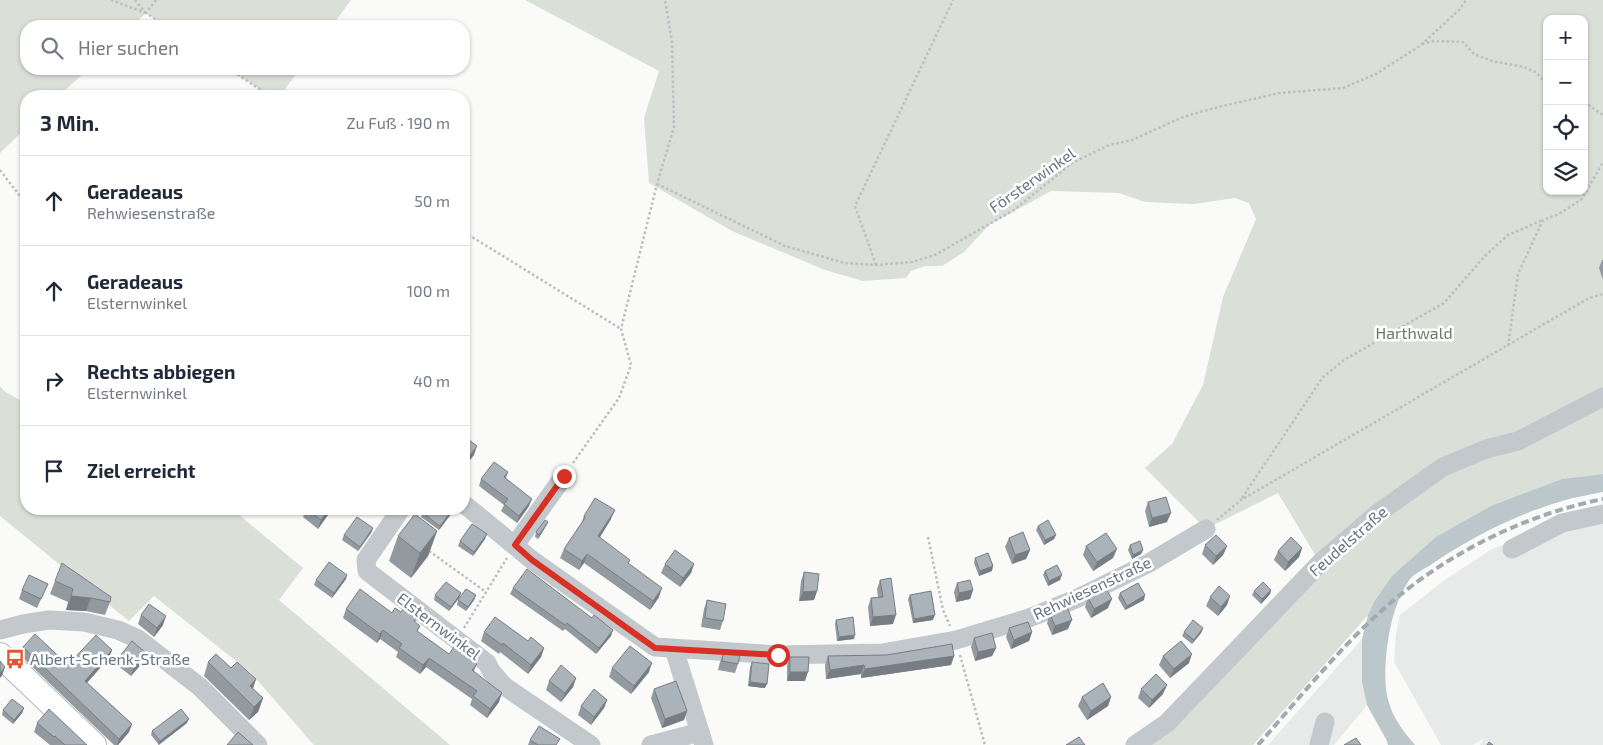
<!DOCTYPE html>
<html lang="de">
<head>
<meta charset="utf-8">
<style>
	body { margin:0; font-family:"Exo 2",sans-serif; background:#f6f6f7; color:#1f2937 }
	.controls { position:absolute; right:15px; top:15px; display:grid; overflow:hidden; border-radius:10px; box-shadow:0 1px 4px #0004 }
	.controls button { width:45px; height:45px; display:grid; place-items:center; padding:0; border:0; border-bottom:1px solid #e0e1e3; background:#fff; color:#1f2937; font:25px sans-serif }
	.stop { position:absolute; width:15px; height:15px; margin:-11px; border:4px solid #d93025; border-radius:50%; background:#fff }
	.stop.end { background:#d93025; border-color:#fff; box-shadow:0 1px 5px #0008 }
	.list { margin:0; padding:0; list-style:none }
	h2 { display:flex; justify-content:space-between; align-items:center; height:65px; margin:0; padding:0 20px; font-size:21px }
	h2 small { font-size:16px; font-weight:400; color:#747a83 }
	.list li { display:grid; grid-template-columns:32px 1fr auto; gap:15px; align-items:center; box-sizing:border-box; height:90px; padding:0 20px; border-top:1px solid #e0e1e3 }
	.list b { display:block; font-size:19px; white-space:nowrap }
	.list p { margin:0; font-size:16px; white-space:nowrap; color:#747a83 }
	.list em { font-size:16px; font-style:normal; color:#747a83 }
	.icon { flex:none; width:28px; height:28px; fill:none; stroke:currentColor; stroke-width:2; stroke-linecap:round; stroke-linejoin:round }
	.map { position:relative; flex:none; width:1603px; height:745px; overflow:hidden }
	.search { position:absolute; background:#fff; box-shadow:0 1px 4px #0004; left:20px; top:20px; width:450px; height:55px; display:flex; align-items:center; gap:12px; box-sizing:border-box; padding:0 18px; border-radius:20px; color:#747a83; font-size:19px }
	.panel { position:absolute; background:#fff; box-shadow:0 1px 4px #0004; left:20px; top:90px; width:450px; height:425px; border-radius:20px }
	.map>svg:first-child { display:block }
</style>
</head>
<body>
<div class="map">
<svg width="1603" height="745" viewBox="0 0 1603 745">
	<rect width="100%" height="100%" fill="#fafaf8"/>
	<g fill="#e8e9e9">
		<polygon points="1603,509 1603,745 1480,745 1484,738 1473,745 1441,745 1394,662 1396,634 1400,615 1446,579 1492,549 1594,510"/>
		<polygon points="1362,639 1362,682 1367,705 1334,745 1268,745"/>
	</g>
	<g fill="#dadfd7" fill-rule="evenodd">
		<polygon points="0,0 351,0 332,26 166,26 146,13 132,26 26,26 26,69 88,69 59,96 26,96 26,128 0,153"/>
		<path d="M525,0H1603V474L1562,479L1493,505L1374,602L1368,615L1253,745H1135L1320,563L1278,493L1206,529L1145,468L1172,444L1203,385L1223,297L1256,219L1249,203L1235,198L1193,204L1145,202L1119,193L1051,191L989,225L964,252L942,266H925L911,271L906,278L863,281L825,270L732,231L649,183L644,118L659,71ZM1547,19H1584V191H1547Z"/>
		<polygon points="229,69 300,69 280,96 270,96"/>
		<polygon points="0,386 5,392 26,403 26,509 232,509 303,568 279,600 450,745 314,745 250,672 154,596 129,621 0,516"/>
	</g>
	<path fill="#bbc7cb" d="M1603,474V492C1589,495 1575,497 1562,501C1515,515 1472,537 1432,564C1425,569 1412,574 1408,582C1394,604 1388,632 1386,658C1383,697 1389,715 1415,745H1388L1387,741L1367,705L1362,682V639L1368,615L1374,602L1392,576L1436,537L1493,505L1562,479Z"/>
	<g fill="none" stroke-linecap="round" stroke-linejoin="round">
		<defs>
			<polyline id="major" points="0,655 94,745"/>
		</defs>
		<use href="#major" stroke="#b5babe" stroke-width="26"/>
		<g stroke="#bbbfc2" stroke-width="2.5" stroke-dasharray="2.5 2.5" stroke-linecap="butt">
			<polyline points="111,0 146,13"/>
			<polyline points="135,0 145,12"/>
			<polyline points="156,0 146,13 166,26"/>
			<polyline points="1422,44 1433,41 1463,42 1474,54 1492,61 1524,67 1535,72 1547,83"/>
			<polyline points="229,69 270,96"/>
			<polyline points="1584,102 1603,115"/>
			<polyline points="0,170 26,204"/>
			<polyline points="657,184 785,246 845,263 876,265 912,262 935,255 1014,210 1072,163 1109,145 1132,140 1183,117 1218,107 1280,93 1343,88 1376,74 1421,45 1459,10 1466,0"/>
			<polyline points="464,232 621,329"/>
			<polyline points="876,265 855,206 953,0"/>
			<polyline points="1508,346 1518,274 1543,220 1559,214 1582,199 1603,162"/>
			<polyline points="573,463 619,398 631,365 621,329 657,184 674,127 672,42 665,0"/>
			<polyline points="1242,498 1323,377 1344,360 1444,303 1485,256 1508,235 1543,220"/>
			<polyline points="1217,520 1241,500 1589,298 1603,294"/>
			<polyline points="928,537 943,610 950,626"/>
			<polyline points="429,551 486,592"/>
			<polyline points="464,628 507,558"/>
			<polyline points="960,655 985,745"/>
		</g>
		<g stroke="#c3c8cc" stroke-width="19">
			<polyline points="464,504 532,560 655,647 778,655 882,653 956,640 1029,618 1078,598 1149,563 1206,529"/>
			<polyline points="401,509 366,560 367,571 487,663 491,671 504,686 591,745"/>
			<polyline points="515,545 564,476"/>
			<polyline points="1512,549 1562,523 1603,514"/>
			<polyline points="0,630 23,624 49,620 84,622 118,630 138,639 200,687 258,745"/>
			<polyline points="674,649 704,745"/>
			<polyline points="651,745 700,732"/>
			<polyline points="1135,745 1167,723 1320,563 1378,513 1443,467 1486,449 1518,441 1603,397"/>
			<polyline points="1319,745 1325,722"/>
		</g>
		<use href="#major" stroke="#fff" stroke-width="24"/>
		<path stroke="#a2aab0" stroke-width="4" stroke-dasharray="8 4" stroke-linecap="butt" d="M1258,745C1297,701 1335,653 1379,613C1442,556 1520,516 1603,499"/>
	</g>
	<g fill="#929a9f">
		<polygon points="1602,260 1603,260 1603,280 1599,268"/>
		<polygon points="508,472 506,478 529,506 517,523 501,511 504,505 479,486 481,479"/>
		<polygon points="1148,502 1167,522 1149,527 1145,511"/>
		<polygon points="306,509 330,512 318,529 303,517"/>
		<polygon points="453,509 451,514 439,530 421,517 423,513"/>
		<polygon points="584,516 611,519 600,537 629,564 659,597 650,610 584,563 579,570 560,558 564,549 581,524"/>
		<polygon points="548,522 546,526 538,539 535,537 536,532"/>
		<polygon points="1038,526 1056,535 1054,539 1044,545 1036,530"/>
		<polygon points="373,528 371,533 358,551 342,540 344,535"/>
		<polygon points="437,531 428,556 411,578 389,561 398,536"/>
		<polygon points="1009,538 1030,550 1026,559 1012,564 1005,547"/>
		<polygon points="485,539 473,556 458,546 460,541"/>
		<polygon points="1130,545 1143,550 1141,554 1132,559 1128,550"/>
		<polygon points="1205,545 1227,546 1223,555 1213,565 1202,554"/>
		<polygon points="1086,546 1113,558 1093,571 1083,555"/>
		<polygon points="1302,548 1299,557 1285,571 1274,560 1278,551"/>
		<polygon points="975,558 992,571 979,576 974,563"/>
		<polygon points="665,564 694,564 691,573 680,587 661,573"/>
		<polygon points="1045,571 1060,580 1048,586 1043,575"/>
		<polygon points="804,572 817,591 814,600 799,601 801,581"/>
		<polygon points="346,579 332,598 314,585 316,580"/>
		<polygon points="880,580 893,624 870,626 868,607 871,598 878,597 877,589"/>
		<polygon points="55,581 110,602 105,615 86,611 66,610 68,602 50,594"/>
		<polygon points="957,583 973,590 970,599 956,602 954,592"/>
		<polygon points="48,584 37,608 19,599 22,590"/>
		<polygon points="513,588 592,618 611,636 596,654 565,629 563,631 510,594"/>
		<polygon points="1271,590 1270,594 1261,604 1252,595 1254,591"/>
		<polygon points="461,593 459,598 449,611 434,600 435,595"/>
		<polygon points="1120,593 1144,600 1125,610 1118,598"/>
		<polygon points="476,595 474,600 466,611 457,605 458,600"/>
		<polygon points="910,595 933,620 913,623 908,599"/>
		<polygon points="1210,597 1227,605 1218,616 1206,606"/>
		<polygon points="1088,598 1108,608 1091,618 1085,607"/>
		<polygon points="707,600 723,621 720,630 701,627 704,609"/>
		<polygon points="346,609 392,613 401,612 417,617 415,622 418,632 449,654 477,664 474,671 499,702 487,718 470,705 472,699 426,667 420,674 396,657 398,652 380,639 377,643 343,618"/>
		<polygon points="1050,614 1068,629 1052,635 1047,623"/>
		<polygon points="141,615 163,625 154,637 138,624"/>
		<polygon points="836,620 854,639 837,641 835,624"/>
		<polygon points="1009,628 1032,632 1029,641 1011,649 1006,637"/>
		<polygon points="1203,628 1201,633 1192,644 1182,636 1184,632"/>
		<polygon points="484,632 528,641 544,648 541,657 528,674 500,652 499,654 481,641"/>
		<polygon points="974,638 996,648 992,656 975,661 971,647"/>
		<polygon points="23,647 68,665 112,650 109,658 87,683 132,724 129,732 118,745 114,745 20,655"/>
		<polygon points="723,654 738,664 735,673 718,670 720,662"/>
		<polygon points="120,656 143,662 131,676 117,665"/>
		<polygon points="828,656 954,656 951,665 861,678 861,674 826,679 825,665"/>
		<polygon points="1163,656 1189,663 1170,678 1159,665"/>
		<polygon points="790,657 805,681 787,681 787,666"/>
		<polygon points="208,662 231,668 256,679 253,689 263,698 258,712 249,720 204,676"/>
		<polygon points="752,662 765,688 748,686 750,667"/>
		<polygon points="612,668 649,672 631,694 609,677"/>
		<polygon points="576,678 573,687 561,702 546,690 549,681"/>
		<polygon points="654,689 687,711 684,720 662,728 651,698"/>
		<polygon points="1141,689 1163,694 1149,708 1138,698"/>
		<polygon points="1082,697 1111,697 1108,706 1087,720 1078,706"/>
		<polygon points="607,700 604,708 591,725 578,715 581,706"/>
		<polygon points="24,708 22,713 13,724 2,715 3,710"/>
		<polygon points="37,723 87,745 50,745 34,732"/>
		<polygon points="187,723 159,745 151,735 152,731"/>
		<polygon points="530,740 557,745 528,745"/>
	</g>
	<g fill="#777d82">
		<polygon points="477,446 474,455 464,468 464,463"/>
		<polygon points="532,499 529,506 517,523 519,516"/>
		<polygon points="329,509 331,509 330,512 318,529 321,520"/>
		<polygon points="453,509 451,514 439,530 440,526"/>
		<polygon points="615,510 611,519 595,545 598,536"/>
		<polygon points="1171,513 1167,522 1149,527 1152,518"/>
		<polygon points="548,522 546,526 538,539 539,535"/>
		<polygon points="373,528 371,533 358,551 360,547"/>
		<polygon points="437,531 428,556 411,578 420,553"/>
		<polygon points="487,534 485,539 473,556 474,552"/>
		<polygon points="1056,535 1054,539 1044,545 1045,540"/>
		<polygon points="1227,546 1223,555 1213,565 1216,556"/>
		<polygon points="1302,548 1299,557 1285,571 1288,562"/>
		<polygon points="1117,549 1113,558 1093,571 1097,562"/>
		<polygon points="1030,550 1026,559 1012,564 1015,555"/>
		<polygon points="1143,550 1141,554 1132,559 1133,555"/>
		<polygon points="587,554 584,563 579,570 582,561"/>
		<polygon points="694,564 691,573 680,587 683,578"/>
		<polygon points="993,566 992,571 979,576 980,571"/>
		<polygon points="347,575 346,579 332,598 334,593"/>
		<polygon points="1062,575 1060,580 1048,586 1049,581"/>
		<polygon points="662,588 659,597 650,610 653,601"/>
		<polygon points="973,590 970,599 956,602 959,593"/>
		<polygon points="1271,590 1270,594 1261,604 1262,599"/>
		<polygon points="817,591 814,600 799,601 803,592"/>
		<polygon points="461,593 459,598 449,611 451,607"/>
		<polygon points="476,595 474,600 466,611 468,607"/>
		<polygon points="1145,595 1144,600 1125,610 1127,606"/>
		<polygon points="71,596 91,598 86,611 66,610"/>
		<polygon points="1230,596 1227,605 1218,616 1221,607"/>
		<polygon points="1112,599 1108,608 1091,618 1094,609"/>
		<polygon points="896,615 893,624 870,626 873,617"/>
		<polygon points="935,615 933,620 913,623 914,619"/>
		<polygon points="166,616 163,625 154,637 157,628"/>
		<polygon points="1072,620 1068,629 1052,635 1055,626"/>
		<polygon points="1203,628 1201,633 1192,644 1194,640"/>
		<polygon points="383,630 380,639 377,643 380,634"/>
		<polygon points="613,630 611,636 596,654 599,648"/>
		<polygon points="1032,632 1029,641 1011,649 1014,640"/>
		<polygon points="855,635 854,639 837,641 839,637"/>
		<polygon points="544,648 541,657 528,674 531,665"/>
		<polygon points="996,648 992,656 975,661 978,652"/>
		<polygon points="112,650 109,658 82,688 85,681"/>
		<polygon points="146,653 143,662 131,676 134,667"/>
		<polygon points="1192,654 1189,663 1170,678 1174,669"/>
		<polygon points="954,656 951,665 861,678 865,669"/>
		<polygon points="429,658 426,667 420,674 423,665"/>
		<polygon points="652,663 649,672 631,694 634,686"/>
		<polygon points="864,665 861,674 826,679 830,670"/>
		<polygon points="5,667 2,676 0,678 0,673"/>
		<polygon points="790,672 808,672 805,681 787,681"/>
		<polygon points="576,678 573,687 561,702 565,693"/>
		<polygon points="256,679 251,693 245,700 250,686"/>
		<polygon points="750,682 767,684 765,688 748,686"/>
		<polygon points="1167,685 1163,694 1149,708 1152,700"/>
		<polygon points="502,693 499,702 487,718 490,709"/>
		<polygon points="1111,697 1108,706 1087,720 1091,711"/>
		<polygon points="263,698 258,712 249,720 254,707"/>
		<polygon points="607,700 604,708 591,725 594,717"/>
		<polygon points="24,708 22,713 13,724 14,720"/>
		<polygon points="687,711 684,720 662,728 665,719"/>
		<polygon points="189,719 187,723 158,745 160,741"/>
		<polygon points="132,724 129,732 118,745 117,745 119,739"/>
	</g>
	<g fill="#aab3b9" stroke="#777d82">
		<polygon points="464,436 477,446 464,463"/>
		<polygon points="494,462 508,472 504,477 532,499 519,516 504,504 508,499 481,479"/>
		<polygon points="1166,497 1171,513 1152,518 1148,502"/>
		<polygon points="595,498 615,510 598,536 630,560 628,563 662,588 653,601 587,554 582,561 564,549 585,518 584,516"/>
		<polygon points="306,509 329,509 321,520"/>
		<polygon points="426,509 453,509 440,526 423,513"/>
		<polygon points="415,514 437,531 420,553 398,536"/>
		<polygon points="357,517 373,528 360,547 344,535"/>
		<polygon points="545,520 548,522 539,535 536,532"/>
		<polygon points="1048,520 1056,535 1045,540 1038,526"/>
		<polygon points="472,524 487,534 474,552 460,541"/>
		<polygon points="1023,532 1030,550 1015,555 1009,538"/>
		<polygon points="1106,533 1117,549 1097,562 1086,546"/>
		<polygon points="1216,535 1227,546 1216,556 1205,545"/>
		<polygon points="1291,537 1302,548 1288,562 1278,551"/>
		<polygon points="1140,541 1143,550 1133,555 1130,545"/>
		<polygon points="675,550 694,564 683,578 665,564"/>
		<polygon points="988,553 993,566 980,571 975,558"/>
		<polygon points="329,562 347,575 334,593 316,580"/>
		<polygon points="62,563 111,597 110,602 91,598 71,596 73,589 55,581"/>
		<polygon points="1057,565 1062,575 1049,581 1045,571"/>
		<polygon points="527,569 592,618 594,615 613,630 599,648 567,623 565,625 513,588"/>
		<polygon points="804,572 819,574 817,591 803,592"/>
		<polygon points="29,575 48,584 41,599 22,590"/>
		<polygon points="891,578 896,615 873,617 871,598 883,597 880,580"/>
		<polygon points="970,580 973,590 959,593 957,583"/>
		<polygon points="446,582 461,593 451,607 435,595"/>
		<polygon points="1263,582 1271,590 1262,599 1254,591"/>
		<polygon points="1138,583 1145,595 1127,606 1120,593"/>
		<polygon points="1219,586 1230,596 1221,607 1210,597"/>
		<polygon points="360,589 392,613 395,608 401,612 404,608 417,617 414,621 420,626 417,631 449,654 454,647 477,664 472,670 502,693 490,709 473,696 477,691 429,658 423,665 399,648 402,644 383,630 380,634 346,609"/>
		<polygon points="466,589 476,595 468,607 458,600"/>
		<polygon points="1106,589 1112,599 1094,609 1088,598"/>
		<polygon points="931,591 935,615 914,619 910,595"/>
		<polygon points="707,600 726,604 723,621 705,618"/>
		<polygon points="149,604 166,616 157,628 141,615"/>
		<polygon points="1067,607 1072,620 1055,626 1050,614"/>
		<polygon points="495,617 528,641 531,637 544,648 531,665 503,643 502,645 484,632"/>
		<polygon points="853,617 855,635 839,637 836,620"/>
		<polygon points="1193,620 1203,628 1194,640 1184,632"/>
		<polygon points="1028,622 1032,632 1014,640 1009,628"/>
		<polygon points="992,633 996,648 978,652 974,638"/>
		<polygon points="35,634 68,665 96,635 112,650 85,681 132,724 119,739 23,647"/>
		<polygon points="132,641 146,653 134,667 120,656"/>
		<polygon points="1181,641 1192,654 1174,669 1163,656"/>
		<polygon points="952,644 954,656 865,669 864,665 830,670 828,656 887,655"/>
		<polygon points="630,646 652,663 634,686 612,668"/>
		<polygon points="216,654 231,668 237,662 256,679 250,686 263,698 254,707 208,662"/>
		<polygon points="723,654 740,655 738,664 722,661"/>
		<polygon points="790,657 809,657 808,672 790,672"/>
		<polygon points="0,661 5,667 0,673"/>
		<polygon points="752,662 769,664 767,684 750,682"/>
		<polygon points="561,665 576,678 565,693 549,681"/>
		<polygon points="1156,674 1167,685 1152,700 1141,689"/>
		<polygon points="676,681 687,711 665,719 654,689"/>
		<polygon points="1103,683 1111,697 1091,711 1082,697"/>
		<polygon points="594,689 607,700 594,717 581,706"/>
		<polygon points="12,699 24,708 14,720 3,710"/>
		<polygon points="49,709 87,745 65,745 55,736 54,737 37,723"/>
		<polygon points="181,709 189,719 160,741 152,731"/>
		<polygon points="539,726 560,739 556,745 538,745 530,740"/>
		<polygon points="238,732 253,745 227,745"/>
		<polygon points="1079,737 1085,745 1066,745"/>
		<polygon points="1356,738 1361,745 1344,745"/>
		<polygon points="1489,742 1493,745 1487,745"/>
	</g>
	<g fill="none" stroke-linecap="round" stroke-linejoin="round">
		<polyline stroke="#d93025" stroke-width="6" points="564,476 515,545 532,560 655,648 778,655"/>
	</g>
	<defs>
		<symbol id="bus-bare" viewBox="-9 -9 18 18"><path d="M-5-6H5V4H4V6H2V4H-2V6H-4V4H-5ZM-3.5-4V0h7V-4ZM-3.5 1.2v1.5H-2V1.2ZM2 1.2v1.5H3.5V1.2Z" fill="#e4572e" stroke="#fff" stroke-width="2.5" paint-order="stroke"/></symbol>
	</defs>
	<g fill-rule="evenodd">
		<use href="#bus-bare" x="1" y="645" width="28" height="28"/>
	</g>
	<g text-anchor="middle" stroke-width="5" stroke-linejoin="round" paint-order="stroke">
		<g font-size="16" fill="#657683" stroke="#fff">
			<text transform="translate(1032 180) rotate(-35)" y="6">Försterwinkel</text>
			<text transform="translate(1348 541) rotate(-41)" y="6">Feudelstraße</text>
			<text transform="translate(1092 588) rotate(-25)" y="6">Rehwiesenstraße</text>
			<text transform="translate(439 626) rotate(37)" y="6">Elsternwinkel</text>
		</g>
		<g font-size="16" fill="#687a64" stroke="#fff">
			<text x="1414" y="339">Harthwald</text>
		</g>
		<g font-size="16" fill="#657683" stroke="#fff" text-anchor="start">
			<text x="30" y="665">Albert-Schenk-Straße</text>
		</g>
	</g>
</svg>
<div class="controls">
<button>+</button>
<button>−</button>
<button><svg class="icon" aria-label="locate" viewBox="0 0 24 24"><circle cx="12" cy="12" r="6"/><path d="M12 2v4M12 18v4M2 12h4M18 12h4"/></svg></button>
<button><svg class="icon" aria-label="layers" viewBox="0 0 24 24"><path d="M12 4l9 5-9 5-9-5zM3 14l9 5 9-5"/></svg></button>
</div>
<div class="stop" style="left:778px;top:655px"></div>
<div class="stop end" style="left:564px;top:476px"></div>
<div class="search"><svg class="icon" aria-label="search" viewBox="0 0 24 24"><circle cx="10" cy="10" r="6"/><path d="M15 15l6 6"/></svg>Hier suchen</div>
<section class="panel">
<h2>3 Min.<small>Zu Fuß · 190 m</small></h2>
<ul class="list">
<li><svg class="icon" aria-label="ahead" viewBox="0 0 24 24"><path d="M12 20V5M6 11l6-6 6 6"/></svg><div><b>Geradeaus</b><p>Rehwiesenstraße</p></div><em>50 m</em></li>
<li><svg class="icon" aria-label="ahead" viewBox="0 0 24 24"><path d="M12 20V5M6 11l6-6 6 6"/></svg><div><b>Geradeaus</b><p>Elsternwinkel</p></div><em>100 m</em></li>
<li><svg class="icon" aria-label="right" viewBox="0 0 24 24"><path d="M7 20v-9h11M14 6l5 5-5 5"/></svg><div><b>Rechts abbiegen</b><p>Elsternwinkel</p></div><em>40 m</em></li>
<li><svg class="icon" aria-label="arrive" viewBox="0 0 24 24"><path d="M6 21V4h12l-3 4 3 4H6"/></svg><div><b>Ziel erreicht</b></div></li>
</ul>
</section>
</div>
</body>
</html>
